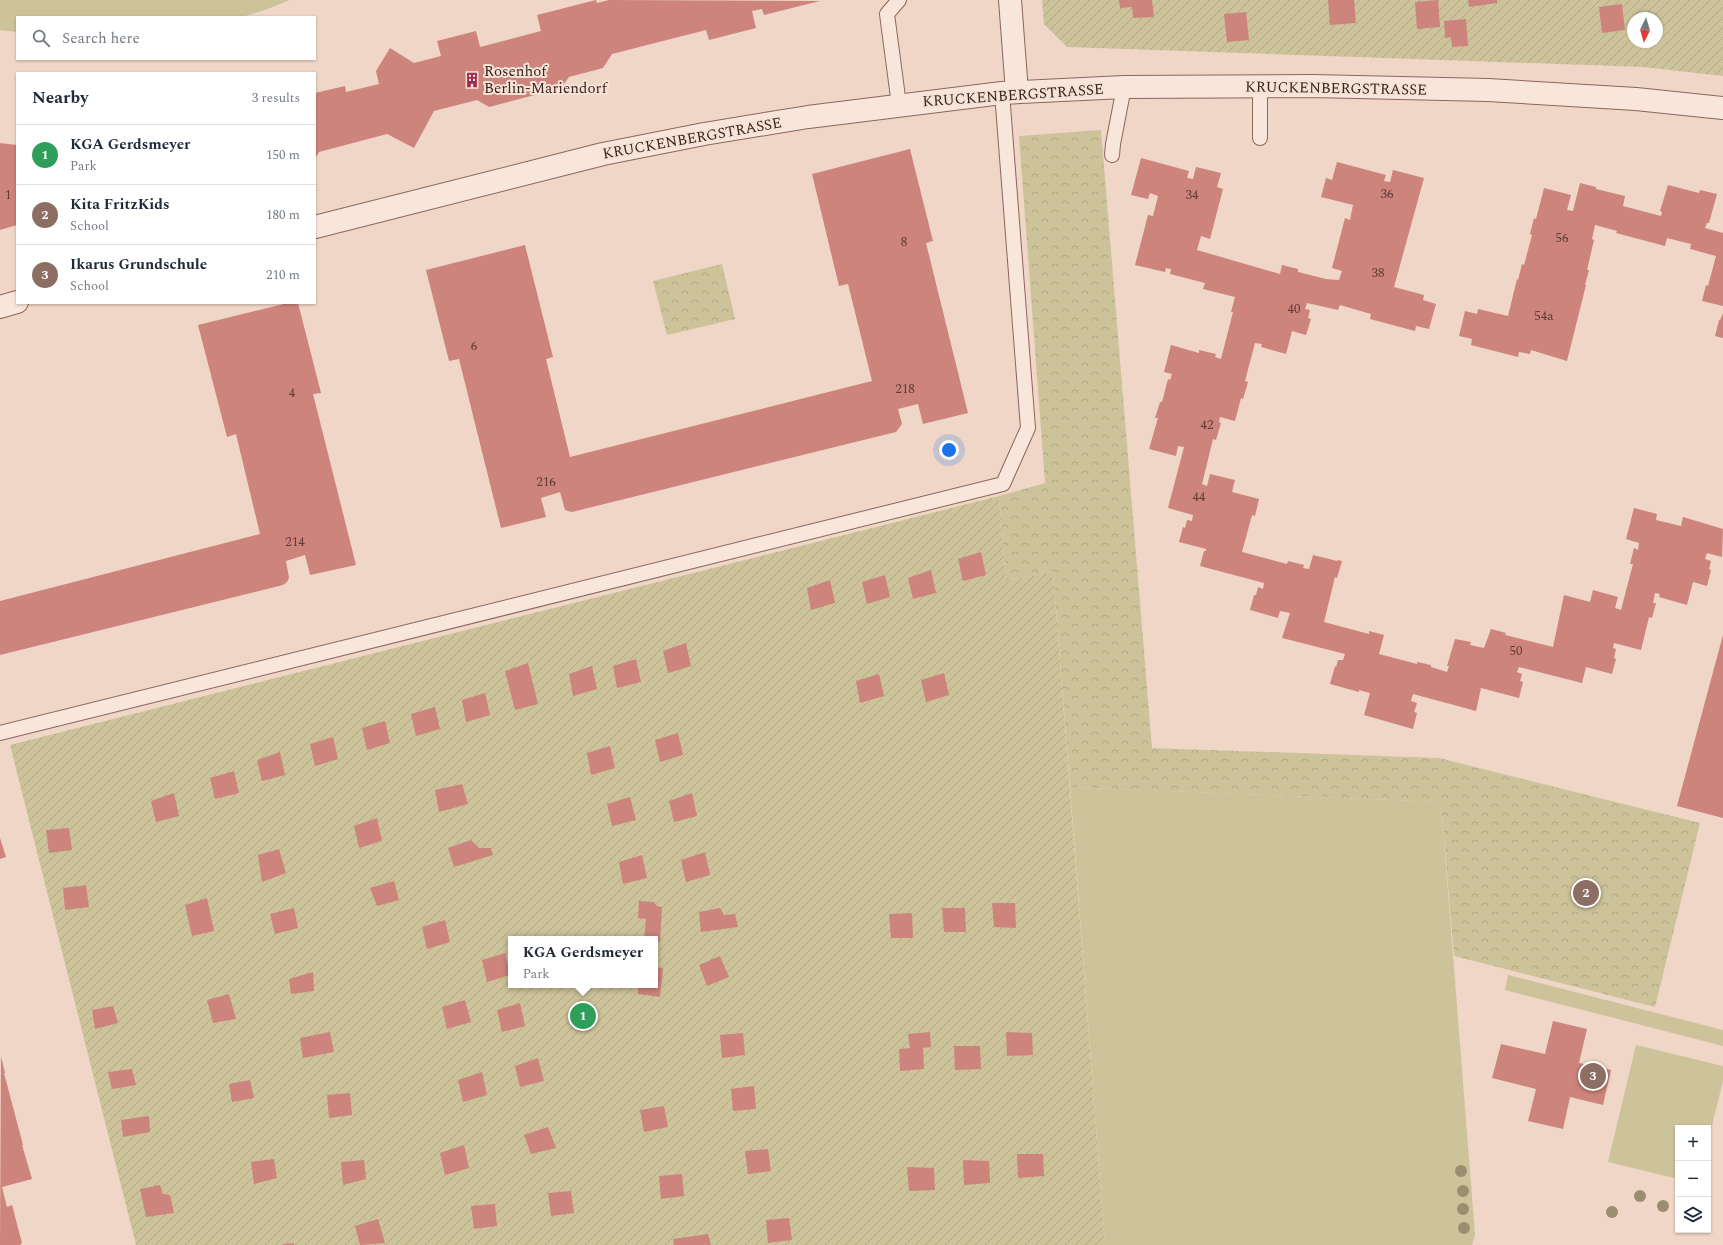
<!DOCTYPE html>
<html lang="en">
<head>
<meta charset="utf-8">
<style>
	body { margin:0; font-family:Spectral,serif; background:#f6f6f7; color:#1f2937 }
	.controls { position:absolute; right:12px; bottom:12px; display:grid; overflow:hidden; border-radius:0px; box-shadow:0 1px 3px #0004 }
	.controls button { width:36px; height:36px; display:grid; place-items:center; padding:0; border:0; border-bottom:1px solid #e0e1e3; background:#fff; color:#1f2937; font:20px sans-serif }
	.compass { position:absolute; left:1627px; top:12px; width:36px; height:36px; border-radius:50%; background:#fff; box-shadow:0 1px 3px #0004; rotate:185deg }
	.you { position:absolute; left:949px; top:450px; width:14px; height:14px; margin:-10px; border:3px solid #fff; border-radius:50%; background:#1a73e8; box-shadow:0 0 0 6px #1a73e833 }
	.badge { display:grid; place-items:center; width:26px; height:26px; border-radius:50%; background:#9a2b4f; color:#fff; font-size:13px; font-weight:700 }
	.pin { position:absolute; translate:-50% -50%; border:2px solid #fff; box-shadow:0 1px 4px #0006 }
	.popup { position:absolute; left:508px; top:936px; width:150px; height:52px; box-sizing:border-box; display:grid; place-content:center; border-radius:0px; background:#fff; filter:drop-shadow(0 1px 3px #0005); font-size:13px; white-space:nowrap; color:#747a83 }
	.popup b { font-size:15px; color:#1f2937 }
	.popup::after { content:''; position:absolute; left:50%; top:100%; margin-left:-8px; border:8px solid transparent; border-top-color:#fff }
	.list { margin:0; padding:0; list-style:none }
	h2 { display:flex; justify-content:space-between; align-items:center; height:52px; margin:0; padding:0 16px; font-size:17px }
	h2 small { font-size:13px; font-weight:400; color:#747a83 }
	.list li { display:grid; grid-template-columns:26px 1fr auto; gap:12px; align-items:center; box-sizing:border-box; height:60px; padding:0 16px; border-top:1px solid #e0e1e3 }
	.list b { display:block; font-size:15px; white-space:nowrap }
	.list p { margin:0; font-size:13px; white-space:nowrap; color:#747a83 }
	.list em { font-size:13px; font-style:normal; color:#747a83 }
	.icon { flex:none; width:22px; height:22px; fill:none; stroke:currentColor; stroke-width:2; stroke-linecap:round; stroke-linejoin:round }
	.map { position:relative; flex:none; width:1723px; height:1245px; overflow:hidden }
	.search { position:absolute; background:#fff; box-shadow:0 1px 3px #0004; left:16px; top:16px; width:300px; height:44px; display:flex; align-items:center; gap:10px; box-sizing:border-box; padding:0 14px; border-radius:0px; color:#747a83; font-size:15px }
	.panel { position:absolute; background:#fff; box-shadow:0 1px 3px #0004; left:16px; top:72px; width:300px; height:232px; border-radius:0px }
	.map>svg:first-child { display:block }
</style>
</head>
<body>
<div class="map">
<svg width="1723" height="1245" viewBox="0 0 1723 1245">
	<defs>
		<pattern id="park-crowns" width="20" height="18" patternUnits="userSpaceOnUse"><rect width="20" height="18" fill="#cdc39a"/><path d="M2 6a3 3 0 1 1 6 0M12 15a3 3 0 1 1 6 0" fill="none" stroke="#b1a784"/></pattern>
		<pattern id="garden-furrows" width="10" height="10" patternUnits="userSpaceOnUse"><rect width="10" height="10" fill="#cdc39a"/><path d="M-1 1l2-2M0 10L10 0M9 11l2-2" fill="none" stroke="#b1a784"/></pattern>
	</defs>
	<rect width="100%" height="100%" fill="#efd6c7"/>
	<g fill="url(#park-crowns)">
		<polygon points="1101,130 1152,748 1439,758 1700,823 1655,1007 1454,956 1441,802 1070,787 1053,572 1006,581 999,496 1045,483 1019,136"/>
		<polygon points="722,264 735,319 667,335 653,281"/>
	</g>
	<g fill="url(#garden-furrows)" fill-rule="evenodd">
		<path d="M1042,0H1723V76L1643,67L1067,47L1044,24ZM1633,18H1657V42H1633Z"/>
		<path d="M999,496L1006,581L1053,572L1105,1245H136L10,745ZM511,939H655V985H511Z"/>
	</g>
	<g fill="#cdc39a">
		<polygon points="0,0 290,0 265,10 242,17 17,17 17,32 0,30"/>
		<polygon points="1070,787 1441,802 1475,1235 1472,1245 1105,1245"/>
		<polygon points="1508,975 1723,1030 1723,1046 1505,990"/>
		<polygon points="1636,1045 1723,1066 1723,1081 1708,1142 1708,1128 1678,1128 1678,1179 1608,1162"/>
	</g>
	<g fill="#cd847c">
		<polygon points="596,0 597,3 609,0 820,1 764,15 762,9 752,11 756,28 709,40 706,30 612,54 603,68 569,77 561,88 489,107 477,100 434,111 414,148 387,134 319,152 315,159 315,93 345,86 346,92 379,84 376,71 390,48 414,63 441,56 437,41 476,31 480,47 541,31 537,15"/>
		<polygon points="1119,0 1152,0 1154,17 1133,18 1132,7 1120,8"/>
		<polygon points="1328,0 1354,0 1356,23 1330,25"/>
		<polygon points="1438,0 1440,27 1417,29 1415,2"/>
		<polygon points="1468,0 1497,0 1497,3 1469,7"/>
		<polygon points="1622,4 1625,30 1602,33 1599,7"/>
		<polygon points="1246,12 1249,40 1227,42 1224,14"/>
		<polygon points="1466,19 1468,46 1452,47 1451,37 1445,38 1444,21"/>
		<polygon points="0,143 17,145 17,225 0,230"/>
		<polygon points="910,149 933,241 926,243 968,413 923,424 918,404 898,409 902,424 896,432 572,512 565,510 560,492 541,498 546,517 501,528 459,359 449,361 426,270 525,245 553,357 546,359 570,457 872,381 848,284 839,286 812,174"/>
		<polygon points="1141,158 1189,171 1187,178 1193,179 1196,167 1221,173 1217,187 1223,189 1210,239 1201,236 1197,250 1280,274 1282,265 1298,269 1298,272 1326,279 1339,280 1342,271 1332,268 1345,218 1350,220 1353,205 1321,197 1326,178 1332,180 1337,162 1386,175 1384,181 1390,182 1393,170 1424,178 1394,287 1424,295 1423,300 1436,304 1429,329 1416,326 1415,331 1370,319 1371,314 1340,305 1338,310 1307,303 1305,309 1310,310 1308,318 1311,319 1306,335 1292,331 1286,354 1261,347 1262,344 1255,343 1245,381 1248,382 1243,399 1241,398 1235,421 1220,417 1219,422 1221,423 1216,440 1213,439 1202,484 1207,486 1210,474 1235,480 1232,492 1259,499 1255,516 1252,515 1242,552 1287,564 1288,561 1304,565 1303,568 1309,569 1313,555 1337,561 1338,560 1342,561 1337,578 1335,577 1324,622 1369,634 1369,631 1384,635 1379,654 1417,664 1417,662 1431,665 1431,667 1447,672 1449,666 1447,666 1455,639 1471,642 1470,645 1484,648 1491,629 1506,633 1505,635 1553,647 1564,595 1590,602 1593,590 1618,597 1615,608 1621,610 1633,564 1630,564 1634,548 1638,550 1639,543 1626,539 1634,508 1657,514 1656,520 1681,526 1683,517 1723,529 1722,557 1707,553 1705,559 1711,561 1709,569 1711,570 1707,586 1693,582 1687,605 1659,597 1660,594 1655,593 1653,603 1656,603 1652,618 1649,617 1641,650 1614,643 1613,648 1616,649 1614,658 1616,659 1612,674 1586,667 1582,683 1519,667 1517,672 1522,674 1520,681 1523,682 1519,698 1481,688 1476,711 1413,694 1411,701 1417,703 1414,712 1417,713 1413,729 1364,715 1370,693 1359,690 1359,692 1330,684 1335,666 1336,667 1338,660 1343,660 1345,654 1282,638 1290,613 1280,611 1278,618 1250,610 1254,595 1256,595 1258,587 1263,589 1264,583 1200,566 1204,551 1206,551 1206,549 1179,542 1183,527 1185,528 1187,520 1192,521 1193,515 1168,508 1184,447 1178,446 1176,456 1149,449 1158,418 1155,418 1160,402 1162,402 1168,379 1170,380 1172,374 1164,372 1171,345 1199,353 1199,350 1216,354 1215,357 1221,359 1233,312 1231,312 1235,297 1203,289 1205,283 1170,274 1171,269 1166,268 1165,272 1135,265 1148,215 1153,216 1158,196 1150,193 1148,199 1131,195"/>
		<polygon points="1580,183 1596,187 1596,189 1625,196 1623,206 1661,216 1662,212 1660,211 1668,185 1699,193 1700,190 1717,194 1709,223 1707,223 1705,228 1723,233 1723,306 1702,301 1706,285 1708,286 1716,256 1690,249 1691,244 1667,238 1665,246 1616,233 1617,231 1595,225 1592,239 1594,240 1587,270 1589,270 1585,285 1586,285 1567,361 1531,350 1530,354 1519,352 1518,357 1471,345 1472,339 1459,336 1465,311 1477,314 1478,309 1508,316 1517,279 1518,280 1522,264 1524,265 1532,235 1530,234 1534,218 1536,219 1544,188 1571,195 1567,210 1573,211"/>
		<polygon points="288,303 298,303 321,393 313,394 356,565 310,575 305,555 286,561 289,578 287,582 283,585 0,655 0,601 260,534 236,434 227,437 198,325"/>
		<polygon points="1723,313 1723,338 1715,336 1719,320 1720,320"/>
		<polygon points="981,552 986,575 963,581 958,559"/>
		<polygon points="931,570 936,593 913,599 908,578"/>
		<polygon points="885,575 890,597 867,604 862,582"/>
		<polygon points="830,580 835,603 811,610 807,588"/>
		<polygon points="1723,635 1723,818 1677,806"/>
		<polygon points="686,643 691,666 668,673 663,651"/>
		<polygon points="636,659 641,682 617,688 613,666"/>
		<polygon points="528,663 538,704 515,710 505,671"/>
		<polygon points="592,666 597,689 573,696 569,674"/>
		<polygon points="944,673 949,695 926,702 921,680"/>
		<polygon points="879,674 884,696 860,703 856,681"/>
		<polygon points="485,693 490,715 466,722 462,700"/>
		<polygon points="435,707 440,729 416,736 411,714"/>
		<polygon points="385,721 390,743 367,750 362,728"/>
		<polygon points="678,733 683,755 660,762 655,740"/>
		<polygon points="333,737 338,759 315,766 310,744"/>
		<polygon points="610,746 615,768 591,775 587,753"/>
		<polygon points="280,752 285,775 262,781 257,760"/>
		<polygon points="234,771 239,793 215,799 210,778"/>
		<polygon points="462,784 468,804 439,812 435,790"/>
		<polygon points="174,793 179,816 156,822 151,801"/>
		<polygon points="692,793 697,816 674,822 669,801"/>
		<polygon points="630,797 636,820 612,826 607,804"/>
		<polygon points="377,818 382,841 359,848 354,826"/>
		<polygon points="69,828 72,850 49,853 46,830"/>
		<polygon points="0,838 6,857 0,859"/>
		<polygon points="471,840 479,848 491,848 493,855 454,867 448,848"/>
		<polygon points="279,849 286,873 262,882 258,855"/>
		<polygon points="705,852 710,875 686,882 681,860"/>
		<polygon points="642,855 647,878 623,884 619,862"/>
		<polygon points="394,881 399,900 377,906 370,888"/>
		<polygon points="86,885 89,907 65,910 63,888"/>
		<polygon points="207,898 214,931 192,936 185,905"/>
		<polygon points="639,901 654,902 657,906 662,907 660,942 655,941 655,939 644,939 646,919 638,918"/>
		<polygon points="992,903 1015,903 1016,928 994,927"/>
		<polygon points="294,908 298,928 275,934 270,914"/>
		<polygon points="720,908 724,915 735,914 738,927 701,932 699,912"/>
		<polygon points="942,908 965,908 966,932 944,932"/>
		<polygon points="912,913 913,938 891,938 889,914"/>
		<polygon points="445,920 450,942 427,949 422,927"/>
		<polygon points="505,953 510,975 487,982 482,960"/>
		<polygon points="720,956 729,977 707,986 699,965"/>
		<polygon points="655,967 663,968 660,997 638,994 638,985 655,985"/>
		<polygon points="313,972 314,991 291,994 289,979"/>
		<polygon points="229,994 236,1019 213,1023 207,1000"/>
		<polygon points="465,1000 471,1022 447,1029 442,1007"/>
		<polygon points="520,1003 525,1026 502,1032 497,1010"/>
		<polygon points="113,1006 118,1023 95,1029 92,1010"/>
		<polygon points="1553,1021 1587,1029 1579,1063 1611,1070 1603,1105 1570,1097 1563,1129 1528,1121 1536,1089 1492,1078 1501,1044 1545,1054"/>
		<polygon points="330,1032 334,1052 303,1058 300,1038"/>
		<polygon points="930,1032 931,1047 923,1048 924,1069 900,1071 899,1049 910,1048 908,1034"/>
		<polygon points="1006,1032 1032,1033 1033,1055 1007,1056"/>
		<polygon points="743,1033 745,1055 722,1058 720,1035"/>
		<polygon points="954,1046 980,1046 981,1069 955,1070"/>
		<polygon points="1,1056 5,1073 4,1073 23,1145 22,1145 32,1179 2,1187 7,1207 12,1205 22,1243 20,1245 0,1245"/>
		<polygon points="538,1058 544,1081 520,1087 515,1066"/>
		<polygon points="132,1069 136,1085 112,1089 108,1072"/>
		<polygon points="482,1072 487,1095 463,1102 458,1080"/>
		<polygon points="250,1080 254,1098 232,1102 229,1084"/>
		<polygon points="754,1086 756,1109 733,1111 731,1089"/>
		<polygon points="350,1093 352,1115 329,1118 327,1095"/>
		<polygon points="664,1106 668,1127 644,1132 640,1110"/>
		<polygon points="149,1116 150,1132 123,1137 121,1120"/>
		<polygon points="548,1127 556,1148 531,1154 524,1135"/>
		<polygon points="464,1145 469,1168 445,1175 440,1153"/>
		<polygon points="768,1149 771,1171 748,1174 745,1151"/>
		<polygon points="1017,1154 1043,1154 1044,1176 1018,1178"/>
		<polygon points="274,1159 277,1178 254,1184 251,1162"/>
		<polygon points="364,1160 366,1179 343,1185 341,1162"/>
		<polygon points="963,1160 989,1161 990,1183 964,1185"/>
		<polygon points="907,1167 934,1168 935,1190 909,1191"/>
		<polygon points="682,1174 684,1196 661,1199 659,1176"/>
		<polygon points="160,1185 163,1194 170,1195 174,1213 146,1217 140,1189"/>
		<polygon points="571,1191 574,1213 551,1216 548,1193"/>
		<polygon points="495,1204 497,1226 474,1229 471,1206"/>
		<polygon points="789,1218 792,1240 768,1243 766,1220"/>
		<polygon points="378,1219 385,1243 360,1245 355,1226"/>
		<polygon points="708,1234 711,1245 674,1245 673,1239"/>
		<polygon points="294,1243 294,1245 283,1245 283,1244"/>
	</g>
	<g fill="none" stroke-linecap="round" stroke-linejoin="round">
		<defs>
			<g id="service">
				<polyline points="899,0 887,14 899,105"/>
				<polyline points="1260,86 1260,138"/>
				<polyline points="1112,155 1113,144 1124,87"/>
				<polyline points="0,733 1003,484 1028,428 1002,93"/>
			</g>
			<g id="minor">
				<polyline points="1010,0 1017,92"/>
				<polyline points="315,227 603,154 704,134 808,117 1002,93 1124,87 1313,86 1488,90 1636,99 1723,108"/>
				<polyline points="0,307 17,302"/>
			</g>
		</defs>
		<use href="#service" stroke="#8b665c" stroke-width="16"/>
		<use href="#minor" stroke="#8b665c" stroke-width="24"/>
		<use href="#service" stroke="#f9e6da" stroke-width="14"/>
		<use href="#minor" stroke="#f9e6da" stroke-width="22"/>
	</g>
	<g fill="#9b8e6e">
		<circle cx="1461" cy="1171" r="6"/>
		<circle cx="1463" cy="1191" r="6"/>
		<circle cx="1640" cy="1196" r="6"/>
		<circle cx="1663" cy="1206" r="6"/>
		<circle cx="1463" cy="1209" r="6"/>
		<circle cx="1612" cy="1212" r="6"/>
		<circle cx="1464" cy="1228" r="6"/>
	</g>
	<defs>
		<symbol id="building-bare" viewBox="-9 -9 18 18"><path d="M-4-6H4V6H1V3H-1V6H-4ZM-2.5-4.3h1.7v1.8h-1.7ZM.8-4.3h1.7v1.8H.8ZM-2.5-1h1.7V.8h-1.7ZM.8-1h1.7V.8H.8Z" fill="#9a2b4f" stroke="#f6e3d6" stroke-width="2.5" paint-order="stroke"/></symbol>
	</defs>
	<g fill-rule="evenodd">
		<use href="#building-bare" x="461" y="69" width="22" height="22"/>
	</g>
	<g text-anchor="middle" stroke-width="4" stroke-linejoin="round" paint-order="stroke">
		<g font-size="13" fill="#603c37">
			<text x="1387" y="198">36</text>
			<text x="8" y="199">1</text>
			<text x="1192" y="199">34</text>
			<text x="1562" y="242">56</text>
			<text x="904" y="246">8</text>
			<text x="1378" y="277">38</text>
			<text x="1294" y="313">40</text>
			<text x="1544" y="320">54a</text>
			<text x="474" y="350">6</text>
			<text x="905" y="393">218</text>
			<text x="292" y="397">4</text>
			<text x="1207" y="429">42</text>
			<text x="546" y="486">216</text>
			<text x="1199" y="501">44</text>
			<text x="295" y="546">214</text>
			<text x="1516" y="655">50</text>
		</g>
		<g font-size="15" fill="#3b2420" stroke="#f6e3d6" text-anchor="start">
			<text x="484" y="76">Rosenhof<tspan x="484" dy="17">Berlin-Mariendorf</tspan></text>
		</g>
		<g font-size="15" fill="#3b2420" stroke="#f6e3d6">
			<text transform="translate(1336 88) rotate(1)" y="5">KRUCKENBERGSTRASSE</text>
			<text transform="translate(1013 95) rotate(-4)" y="5">KRUCKENBERGSTRASSE</text>
			<text transform="translate(692 138) rotate(-10)" y="5">KRUCKENBERGSTRASSE</text>
		</g>
	</g>
</svg>
<div class="controls">
<button>+</button>
<button>−</button>
<button><svg class="icon" aria-label="layers" viewBox="0 0 24 24"><path d="M12 4l9 5-9 5-9-5zM3 14l9 5 9-5"/></svg></button>
</div>
<svg class="compass" viewBox="-18 -18 36 36"><path d="M0-13l5 13h-10z" fill="#e53935"/><path d="M0 13l5-13h-10z" fill="#747a83"/></svg>
<div class="you"></div>
<div class="pin badge" style="left:583px;top:1016px;background:#2e9e5b">1</div>
<div class="popup"><b>KGA Gerdsmeyer</b>Park</div>
<div class="pin badge" style="left:1586px;top:893px;background:#8d6e63">2</div>
<div class="pin badge" style="left:1593px;top:1076px;background:#8d6e63">3</div>
<div class="search"><svg class="icon" aria-label="search" viewBox="0 0 24 24"><circle cx="10" cy="10" r="6"/><path d="M15 15l6 6"/></svg>Search here</div>
<section class="panel">
<h2>Nearby<small>3 results</small></h2>
<ul class="list">
<li><span class="badge" style="background:#2e9e5b">1</span><div><b>KGA Gerdsmeyer</b><p>Park</p></div><em>150 m</em></li>
<li><span class="badge" style="background:#8d6e63">2</span><div><b>Kita FritzKids</b><p>School</p></div><em>180 m</em></li>
<li><span class="badge" style="background:#8d6e63">3</span><div><b>Ikarus Grundschule</b><p>School</p></div><em>210 m</em></li>
</ul>
</section>
</div>
</body>
</html>
